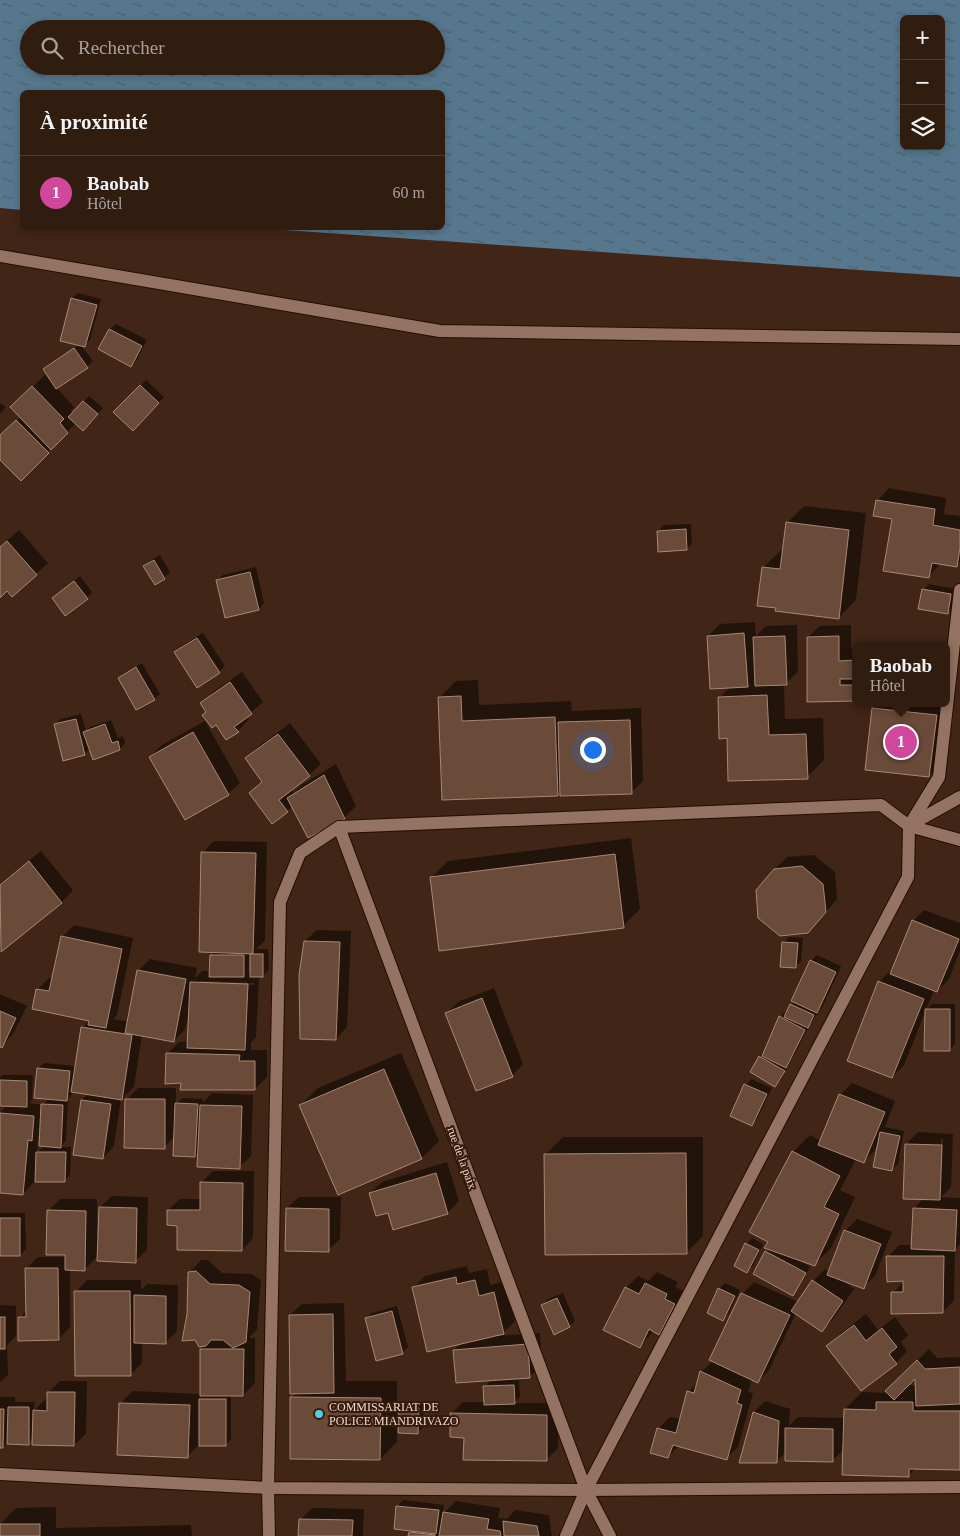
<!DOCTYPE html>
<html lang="fr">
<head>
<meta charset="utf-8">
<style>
	body { margin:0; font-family:Georgia,serif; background:#392519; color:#f1f3f6 }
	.controls { position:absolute; right:15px; top:15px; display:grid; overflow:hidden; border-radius:8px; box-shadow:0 2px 8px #0003 }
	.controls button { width:45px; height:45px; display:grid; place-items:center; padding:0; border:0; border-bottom:1px solid #4c3a30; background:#311c10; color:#f1f3f6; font:25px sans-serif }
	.you { position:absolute; left:592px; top:749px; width:18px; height:18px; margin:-12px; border:4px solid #fff; border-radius:50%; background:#1a73e8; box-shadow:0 0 0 8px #1a73e833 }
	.badge { display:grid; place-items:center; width:32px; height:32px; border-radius:50%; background:#55cae0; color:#fff; font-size:16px; font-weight:700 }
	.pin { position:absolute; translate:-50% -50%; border:2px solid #fff; box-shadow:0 1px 5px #0006 }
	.popup { position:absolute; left:852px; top:642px; width:98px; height:65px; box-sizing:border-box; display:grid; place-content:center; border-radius:8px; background:#311c10; filter:drop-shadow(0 1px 4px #0005); font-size:16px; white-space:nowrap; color:#a8a19f }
	.popup b { font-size:19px; color:#f1f3f6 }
	.popup::after { content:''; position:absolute; left:50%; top:100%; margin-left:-10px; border:10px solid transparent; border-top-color:#311c10 }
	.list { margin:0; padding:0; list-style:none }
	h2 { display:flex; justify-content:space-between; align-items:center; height:65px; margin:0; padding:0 20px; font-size:21px }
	h2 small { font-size:16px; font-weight:400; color:#a8a19f }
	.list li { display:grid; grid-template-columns:32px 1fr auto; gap:15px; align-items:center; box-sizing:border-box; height:75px; padding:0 20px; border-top:1px solid #4c3a30 }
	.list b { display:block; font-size:19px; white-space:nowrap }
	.list p { margin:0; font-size:16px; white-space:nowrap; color:#a8a19f }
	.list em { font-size:16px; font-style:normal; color:#a8a19f }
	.icon { flex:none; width:28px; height:28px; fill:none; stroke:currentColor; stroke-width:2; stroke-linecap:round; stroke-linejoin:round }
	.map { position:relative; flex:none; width:960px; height:1536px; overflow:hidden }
	.search { position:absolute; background:#311c10; box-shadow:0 2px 8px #0003; left:20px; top:20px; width:425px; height:55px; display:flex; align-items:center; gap:12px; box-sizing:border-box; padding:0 18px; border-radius:28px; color:#a8a19f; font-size:19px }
	.panel { position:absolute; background:#311c10; box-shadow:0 2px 8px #0003; left:20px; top:90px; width:425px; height:140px; border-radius:8px }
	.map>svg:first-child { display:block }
</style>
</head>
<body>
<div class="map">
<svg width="960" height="1536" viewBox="0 0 960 1536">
	<defs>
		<pattern id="water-ripples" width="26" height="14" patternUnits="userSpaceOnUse" patternTransform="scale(1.25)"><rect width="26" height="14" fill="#56778d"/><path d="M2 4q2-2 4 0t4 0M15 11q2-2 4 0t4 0" fill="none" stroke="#4f5f6a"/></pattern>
	</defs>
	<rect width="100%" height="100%" fill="#412516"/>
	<path fill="url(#water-ripples)" fill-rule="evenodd" d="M0,0H960V277L256,228H442V92H22V210L0,208ZM904,19H941V146H904ZM29,29H436V66H29Z"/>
	<g fill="#0007" fill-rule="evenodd">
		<polygon points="78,293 101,299 90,340 84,346 81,345 93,361 87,367 56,387 74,407 71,411 73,413 89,396 103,408 88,424 76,423 21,479 0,458 0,437 21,417 23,396 45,375 52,383 53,382 45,369 50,364 79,345 72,298"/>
		<polygon points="116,324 147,340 137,360 131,365 100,348 110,329"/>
		<polygon points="146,380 164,397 133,429 115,412"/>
		<polygon points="0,403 6,407 0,414"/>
		<polygon points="889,488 946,498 944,514 960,516 960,562 956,566 941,563 929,576 893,518 875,515 878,500"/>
		<polygon points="804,506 866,513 856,600 839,617 763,568 780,551 784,551 787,523"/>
		<polygon points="691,524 692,543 687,549 658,531 664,525"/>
		<polygon points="19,530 48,563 12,595 7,590 0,596 0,547"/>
		<polygon points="160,555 170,572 164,578 145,567 150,561"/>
		<polygon points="256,567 264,603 259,609 226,616 217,580 223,575"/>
		<polygon points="80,576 92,592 87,598 53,598"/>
		<polygon points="929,584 956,589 954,607 948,613 923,590"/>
		<polygon points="755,622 756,636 766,626 797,625 798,672 786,683 784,683 785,719 823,718 824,760 807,777 728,737 719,698 730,687 708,636 720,624"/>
		<polygon points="851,625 851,649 856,649 856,700 809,701 808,637 820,626"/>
		<polygon points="203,633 225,666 219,672 176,652 182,646"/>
		<polygon points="142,663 160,694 154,699 119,678 125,673"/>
		<polygon points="242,672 263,702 247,716 249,719 238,731 202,704 213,692"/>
		<polygon points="478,680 479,705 571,701 572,711 641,708 643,781 632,792 562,791 558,794 444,799 439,698 456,681"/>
		<polygon points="878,703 948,703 941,764 929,776 873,708"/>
		<polygon points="81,714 86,731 90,727 111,720 118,738 123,736 125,743 120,749 90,749 84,754 55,724 61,719"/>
		<polygon points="205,721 240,783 228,794 150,757 162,745"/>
		<polygon points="290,723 321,764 309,775 291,789 294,793 300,786 336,764 356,806 344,818 292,806 287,811 250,793 263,780 246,758 258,747"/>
		<polygon points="631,838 640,909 623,926 431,878 448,861"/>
		<path d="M214,841L267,842L265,941L256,949H268L269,970L263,976H259L256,1037L251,1043V1050H267V1077L255,1089L182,1082L167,1054L179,1042H188L189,1017H188L185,1029L174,1041L142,1035L134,1087L121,1099L114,1146L103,1158L82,1100L88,1094L73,1091L72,1094L67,1100H68L66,1141L60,1147H71L70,1175L64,1181H35L23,1194L0,1192V1113L7,1105H0V1077L2,1075H33L32,1100L29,1103L43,1105L49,1098L38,1069L44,1063L76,1066L82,1028L90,1020L37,990L49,978L53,979L62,937L74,925L133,938L117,1015L113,1019L129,1022L138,971L150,959L197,968L195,978L202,971H211V955L215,951L202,853ZM249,957H251V972H247L249,970ZM200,981L254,983V985L200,983ZM38,1136H41L44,1146L37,1153Z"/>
		<polygon points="41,851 73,890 62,902 0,952 0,884"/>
		<polygon points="814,855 835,872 837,899 819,920 775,869 787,857"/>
		<polygon points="924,910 960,923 960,951 949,979 937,991 934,990 904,1065 892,1077 879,982 891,970 893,971 913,921"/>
		<polygon points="317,930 351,931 347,1027 336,1039 305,941"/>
		<polygon points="789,937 803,938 801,961 795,967 783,943"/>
		<polygon points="817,955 841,966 823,1006 810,1024 781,1080 775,1086 751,1072 760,1056 765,1051 780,1017 785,1012 788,1013 791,1005 795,1001 811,961"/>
		<polygon points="494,988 523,1064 512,1076 447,1013 458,1002"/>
		<polygon points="0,994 27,1006 13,1034 2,1046 0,1045"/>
		<polygon points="932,1004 955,1004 955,1044 950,1050 926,1010"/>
		<polygon points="401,1053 439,1141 422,1158 339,1193 301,1105 318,1088"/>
		<polygon points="751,1079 772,1088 757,1119 752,1124 732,1115 746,1085"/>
		<polygon points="852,1083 895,1101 885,1127 904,1131 898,1164 892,1170 877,1144 875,1150 863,1162 856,1159 840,1190 855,1197 831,1248 814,1265 802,1261 802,1262 810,1267 798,1288 792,1294 766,1252 769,1249 770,1241 793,1152 810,1135 821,1141 840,1095"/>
		<polygon points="138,1088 176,1088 176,1104 182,1098 203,1099 203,1103 212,1093 253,1095 251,1156 239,1167 199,1152 195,1156 175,1136 164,1147 126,1100"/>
		<path d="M918,1132L953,1134L951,1187L941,1197L960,1198V1244L955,1250L954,1300L943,1312L893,1293L905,1280L888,1257L899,1245H912L914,1208L924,1198L906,1144ZM941,1139H943L941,1188H939Z"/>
		<polygon points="563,1137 703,1137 703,1236 686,1253 546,1154"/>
		<polygon points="447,1162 459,1201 447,1213 389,1212 370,1193 382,1182"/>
		<polygon points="213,1171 254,1171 253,1238 242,1250 178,1224 168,1210 180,1199 201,1199 202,1182"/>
		<polygon points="112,1196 148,1197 147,1250 135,1261 98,1256 85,1269 70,1269 70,1327 59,1339 20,1318 27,1310 26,1269 38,1257 66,1257 48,1211 60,1199 97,1199 97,1236 99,1236 100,1207"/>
		<polygon points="299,1197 341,1197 340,1239 328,1250 287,1208"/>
		<polygon points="0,1213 25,1213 26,1249 20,1255 0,1255"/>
		<polygon points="857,1219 892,1232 875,1276 863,1287 840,1279 854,1289 833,1319 822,1331 796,1313 769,1370 758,1382 752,1379 748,1392 753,1393 738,1447 726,1458 679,1445 668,1457 652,1452 659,1428 670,1417 681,1419 688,1392 698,1382 701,1372 713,1361 742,1294 754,1282 798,1302 813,1281 825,1269 829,1272 846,1230"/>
		<polygon points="752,1238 763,1244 753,1266 747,1271 746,1244"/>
		<polygon points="201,1260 208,1260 222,1273 251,1274 261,1280 257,1329 249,1338 255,1338 255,1383 243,1395 231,1395 231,1439 226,1445 199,1445 187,1456 121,1403 132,1391 201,1394 201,1349 205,1345 188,1314 190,1272"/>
		<polygon points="467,1266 469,1273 487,1269 490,1285 505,1281 515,1321 503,1333 497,1335 497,1336 540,1333 542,1365 530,1376 510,1378 511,1380 519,1380 520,1397 514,1403 559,1403 558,1448 546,1460 465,1436 452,1413 463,1402 485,1402 485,1386 492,1379 454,1350 462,1343 413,1288 425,1276"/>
		<polygon points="657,1272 678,1282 675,1287 686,1292 670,1321 659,1333 653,1330 651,1334 639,1346 626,1288 638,1276 648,1281"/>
		<polygon points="87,1280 141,1280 141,1290 147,1284 178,1285 177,1331 165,1343 142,1342 142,1363 130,1375 76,1292"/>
		<polygon points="725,1283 740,1290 729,1313 723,1319 719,1289"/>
		<polygon points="563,1293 575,1321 569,1326 543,1305 548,1299"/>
		<polygon points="344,1303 346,1381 397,1381 397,1442 380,1459 292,1398 296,1393 290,1315 302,1304"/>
		<polygon points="0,1305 16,1306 16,1336 7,1345 8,1375 0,1382"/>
		<polygon points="397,1306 408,1347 402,1353 366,1319 372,1313"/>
		<polygon points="866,1314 878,1330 895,1317 908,1335 901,1342 907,1351 896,1363 828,1346 840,1334"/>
		<path d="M929,1349L937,1358L960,1357V1469L916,1468L909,1475L844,1449L832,1461L786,1452L776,1462L754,1412L765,1401L790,1409L789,1426L798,1417L845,1418V1409L862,1392L889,1393L887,1391ZM916,1376V1386L907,1385Z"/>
		<polygon points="60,1381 87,1381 86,1434 74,1445 33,1438 28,1443 7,1443 3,1447 0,1447 0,1397 15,1397 15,1402 35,1402 34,1410 46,1399 48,1399 49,1392"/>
		<polygon points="406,1402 424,1403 423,1427 417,1433 400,1408"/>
		<polygon points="403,1500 444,1505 443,1514 456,1501 500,1508 498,1518 507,1519 515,1510 549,1515 552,1536 409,1536 410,1530 398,1506"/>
		<polygon points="56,1507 56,1528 191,1525 192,1536 0,1536 0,1524 16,1508"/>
		<polygon points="312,1508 364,1509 363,1536 300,1536 300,1520"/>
	</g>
	<g fill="#6a4a39" stroke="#a98775">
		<polygon points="71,298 97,305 85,347 60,341"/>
		<polygon points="109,329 142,346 131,367 98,349"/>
		<polygon points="74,348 88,368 56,389 43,369"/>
		<polygon points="140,385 159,403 133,431 113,412"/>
		<polygon points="32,386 64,419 60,423 68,433 51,450 10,407"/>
		<polygon points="83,401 98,414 83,431 68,417"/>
		<polygon points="16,420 49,453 21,481 0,460 0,435"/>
		<polygon points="876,500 935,509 933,525 960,530 960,548 957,567 932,563 929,578 883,571 892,519 873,516"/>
		<polygon points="786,522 849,530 839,619 775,611 776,608 757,606 762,567 780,569"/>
		<polygon points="686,529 687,550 658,552 657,531"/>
		<polygon points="7,541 37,575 12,597 7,591 0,598 0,547"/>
		<polygon points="154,560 165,579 155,585 143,566"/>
		<polygon points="250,572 259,610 225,618 216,580"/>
		<polygon points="74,581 88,599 65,616 52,598"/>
		<polygon points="922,589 951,594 948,614 918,609"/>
		<polygon points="744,633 748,687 710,689 707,636"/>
		<polygon points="785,636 787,685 755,686 753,637"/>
		<polygon points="839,636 839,661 856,660 856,679 840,679 840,685 856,685 856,701 807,702 807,637"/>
		<polygon points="197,638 220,673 197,688 174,652"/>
		<polygon points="136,667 155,700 136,710 118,678"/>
		<polygon points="230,682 252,714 234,727 239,732 226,740 216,725 212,728 202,715 206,712 200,703"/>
		<polygon points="767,695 769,735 806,734 808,779 728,781 727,738 719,739 718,697"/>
		<polygon points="461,696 462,721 555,717 558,796 442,800 438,697"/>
		<polygon points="872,708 937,715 929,777 865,770"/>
		<polygon points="76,719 85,755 63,761 54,724"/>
		<polygon points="630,720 632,794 560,796 558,722"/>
		<polygon points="105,724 112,743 118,741 120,750 93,760 83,732"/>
		<polygon points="193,732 229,795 185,820 149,757"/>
		<polygon points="278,734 310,776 279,800 288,812 272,824 249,793 262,782 245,758"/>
		<polygon points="324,775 345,819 308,838 287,798"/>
		<polygon points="201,852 256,853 253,954 199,952"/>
		<polygon points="615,854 624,928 439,951 430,877"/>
		<polygon points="29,861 62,903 1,952 0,885"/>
		<polygon points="802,866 823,884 826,912 808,933 780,936 758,918 756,890 774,869"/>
		<polygon points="912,920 959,939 937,992 890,974"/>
		<polygon points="61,936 122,949 106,1028 88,1025 89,1021 32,1009 36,989 49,991"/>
		<polygon points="304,941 340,942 336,1040 300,1039 299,975"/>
		<polygon points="782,942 798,943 796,968 780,967"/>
		<rect x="250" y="954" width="13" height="23"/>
		<polygon points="210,955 244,955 244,977 209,977"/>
		<polygon points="810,960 836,972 817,1013 791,1001"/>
		<polygon points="137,970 186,979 174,1042 125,1033"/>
		<polygon points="878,981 924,999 892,1078 847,1061"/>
		<polygon points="190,982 248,984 245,1050 187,1048"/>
		<polygon points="482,998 513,1077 476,1091 445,1013"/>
		<polygon points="790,1004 814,1015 808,1028 784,1017"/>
		<polygon points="925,1009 950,1009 950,1051 924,1051"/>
		<polygon points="0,1011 16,1018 2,1048 0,1047"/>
		<polygon points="779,1016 805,1030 786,1068 762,1056"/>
		<polygon points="81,1027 132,1035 122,1100 71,1092"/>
		<polygon points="166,1053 240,1055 239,1061 255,1061 255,1090 180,1090 181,1083 165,1084"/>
		<polygon points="759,1056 785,1071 775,1087 750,1072"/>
		<polygon points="37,1068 70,1071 67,1101 34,1098"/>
		<polygon points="384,1069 422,1159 338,1195 299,1105"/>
		<polygon points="0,1080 27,1081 27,1107 0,1106"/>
		<polygon points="744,1084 767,1094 752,1126 730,1116"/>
		<polygon points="839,1094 885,1112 864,1163 818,1145"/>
		<polygon points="125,1099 165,1099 165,1149 124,1148"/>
		<polygon points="81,1100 111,1104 103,1159 73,1155"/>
		<polygon points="175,1103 198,1104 195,1157 173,1156"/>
		<polygon points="41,1104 63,1105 61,1148 39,1146"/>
		<polygon points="200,1105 242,1106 240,1169 197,1167"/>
		<polygon points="0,1113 34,1116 32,1141 28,1140 23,1195 0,1193"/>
		<polygon points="880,1132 900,1136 892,1171 873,1167"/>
		<polygon points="905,1144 942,1145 940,1200 903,1199"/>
		<polygon points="792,1151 840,1176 824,1207 839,1214 815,1266 764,1248 768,1242 749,1232"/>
		<polygon points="36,1152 66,1152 65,1182 35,1182"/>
		<polygon points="686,1153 687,1254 545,1255 544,1154"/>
		<polygon points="436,1173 448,1214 393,1230 388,1213 376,1216 369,1193"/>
		<polygon points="200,1182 243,1183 242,1251 177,1250 177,1226 167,1225 167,1210 200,1210"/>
		<polygon points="99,1207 137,1208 136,1263 97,1261"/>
		<polygon points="286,1208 329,1209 329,1252 285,1251"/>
		<polygon points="913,1208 957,1210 955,1251 911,1249"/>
		<polygon points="47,1210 86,1211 85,1271 65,1270 65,1255 46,1255"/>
		<rect x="0" y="1218" width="20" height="38"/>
		<polygon points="844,1230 881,1244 864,1289 827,1275"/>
		<polygon points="745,1243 759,1250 747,1273 734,1266"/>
		<polygon points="765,1251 806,1273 793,1296 753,1274"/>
		<polygon points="886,1256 944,1256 943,1313 891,1314 891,1292 903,1292 903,1281 887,1282"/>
		<polygon points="25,1268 58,1268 59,1340 18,1341 18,1317 26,1317"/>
		<polygon points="196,1271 210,1284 239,1285 250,1292 246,1342 233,1348 223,1340 211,1340 206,1346 199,1347 195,1340 182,1341 187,1314 188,1272"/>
		<polygon points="456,1277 457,1284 475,1280 479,1296 494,1292 504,1334 427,1352 412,1287"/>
		<polygon points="812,1280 843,1301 822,1332 791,1311"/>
		<polygon points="645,1283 667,1294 665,1299 675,1304 659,1335 649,1329 640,1348 603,1330 625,1287 639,1294"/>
		<polygon points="718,1288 735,1296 723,1321 707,1313"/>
		<polygon points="74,1291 130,1291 131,1376 75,1376"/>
		<polygon points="741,1293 790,1315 758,1383 709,1360"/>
		<polygon points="134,1295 166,1296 166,1344 134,1343"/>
		<polygon points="557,1298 570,1327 554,1335 541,1305"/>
		<polygon points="392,1311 403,1354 376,1361 365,1318"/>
		<polygon points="333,1314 334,1393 290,1394 289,1315"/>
		<rect x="0" y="1317" width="5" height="32"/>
		<polygon points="854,1325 866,1341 882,1328 897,1347 889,1354 897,1364 861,1391 826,1346"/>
		<polygon points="528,1344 530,1378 456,1383 453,1350"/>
		<polygon points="200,1349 244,1349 243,1396 200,1396"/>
		<polygon points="917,1360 925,1369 960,1367 960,1404 916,1406 915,1379 894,1400 885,1391"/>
		<polygon points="700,1371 741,1390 737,1403 742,1405 727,1460 673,1445 668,1458 650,1453 657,1428 676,1433 687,1391 694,1393"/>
		<polygon points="514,1385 515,1404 484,1405 483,1386"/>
		<polygon points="47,1392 75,1392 74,1446 32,1445 33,1410 47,1411"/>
		<polygon points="290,1397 381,1398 380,1460 290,1459"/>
		<rect x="199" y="1399" width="27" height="47"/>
		<polygon points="876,1402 913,1402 913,1411 960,1411 960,1470 909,1469 909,1477 842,1475 844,1409 876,1410"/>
		<polygon points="119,1403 190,1405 188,1458 117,1455"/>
		<polygon points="8,1407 29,1407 29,1445 7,1444"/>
		<polygon points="399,1407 419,1408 418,1434 398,1433"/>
		<polygon points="0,1409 4,1409 3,1448 0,1448"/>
		<polygon points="753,1412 779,1421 777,1463 739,1463"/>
		<polygon points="450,1413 547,1415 547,1461 463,1460 464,1438 450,1437"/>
		<polygon points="785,1428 833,1429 833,1462 785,1461"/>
		<polygon points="396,1506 439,1510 436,1534 394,1529"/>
		<polygon points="443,1512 489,1519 487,1529 500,1531 501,1536 439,1536"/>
		<polygon points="299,1519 353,1520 352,1536 298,1536"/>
		<polygon points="503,1521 537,1526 539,1536 504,1536"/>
		<rect x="0" y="1524" width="40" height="12"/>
		<polygon points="409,1532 435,1535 435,1536 408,1536"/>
	</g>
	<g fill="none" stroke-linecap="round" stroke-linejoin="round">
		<defs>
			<g id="street">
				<polyline points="0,256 440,331 960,339"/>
				<polyline points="910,825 960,797"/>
				<polyline points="339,827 586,1490 610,1536"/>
				<polyline points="0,1474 268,1488 586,1490 960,1487"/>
				<polyline points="269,1536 268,1488 280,902 300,853 339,827 881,805 909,826 960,840"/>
				<polyline points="566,1536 586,1490 908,877 909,826 939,777 960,590"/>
			</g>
		</defs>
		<use href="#street" stroke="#260d01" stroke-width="14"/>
		<use href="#street" stroke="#957362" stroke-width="12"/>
	</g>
	<circle fill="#55cae0" stroke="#361b0c" stroke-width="2" cx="319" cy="1414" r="5"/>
	<g text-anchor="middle" stroke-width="4" stroke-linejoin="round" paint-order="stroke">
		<g font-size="12" fill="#eddad1" stroke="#361b0c">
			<text transform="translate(462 1158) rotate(70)" y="4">rue de la paix</text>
		</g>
		<g font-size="12" fill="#eddad1" stroke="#361b0c" text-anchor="start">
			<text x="329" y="1411">COMMISSARIAT DE<tspan x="329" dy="14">POLICE MIANDRIVAZO</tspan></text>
		</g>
	</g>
</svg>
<div class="controls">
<button>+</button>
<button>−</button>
<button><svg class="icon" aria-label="layers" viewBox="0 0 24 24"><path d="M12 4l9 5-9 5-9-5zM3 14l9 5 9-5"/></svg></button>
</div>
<div class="you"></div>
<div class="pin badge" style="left:901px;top:742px;background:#d1479c">1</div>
<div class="popup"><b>Baobab</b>Hôtel</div>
<div class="search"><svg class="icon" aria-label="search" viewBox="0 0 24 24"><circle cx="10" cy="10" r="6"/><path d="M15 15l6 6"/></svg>Rechercher</div>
<section class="panel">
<h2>À proximité<small></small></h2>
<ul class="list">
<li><span class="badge" style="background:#d1479c">1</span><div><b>Baobab</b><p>Hôtel</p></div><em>60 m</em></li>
</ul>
</section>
</div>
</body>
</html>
